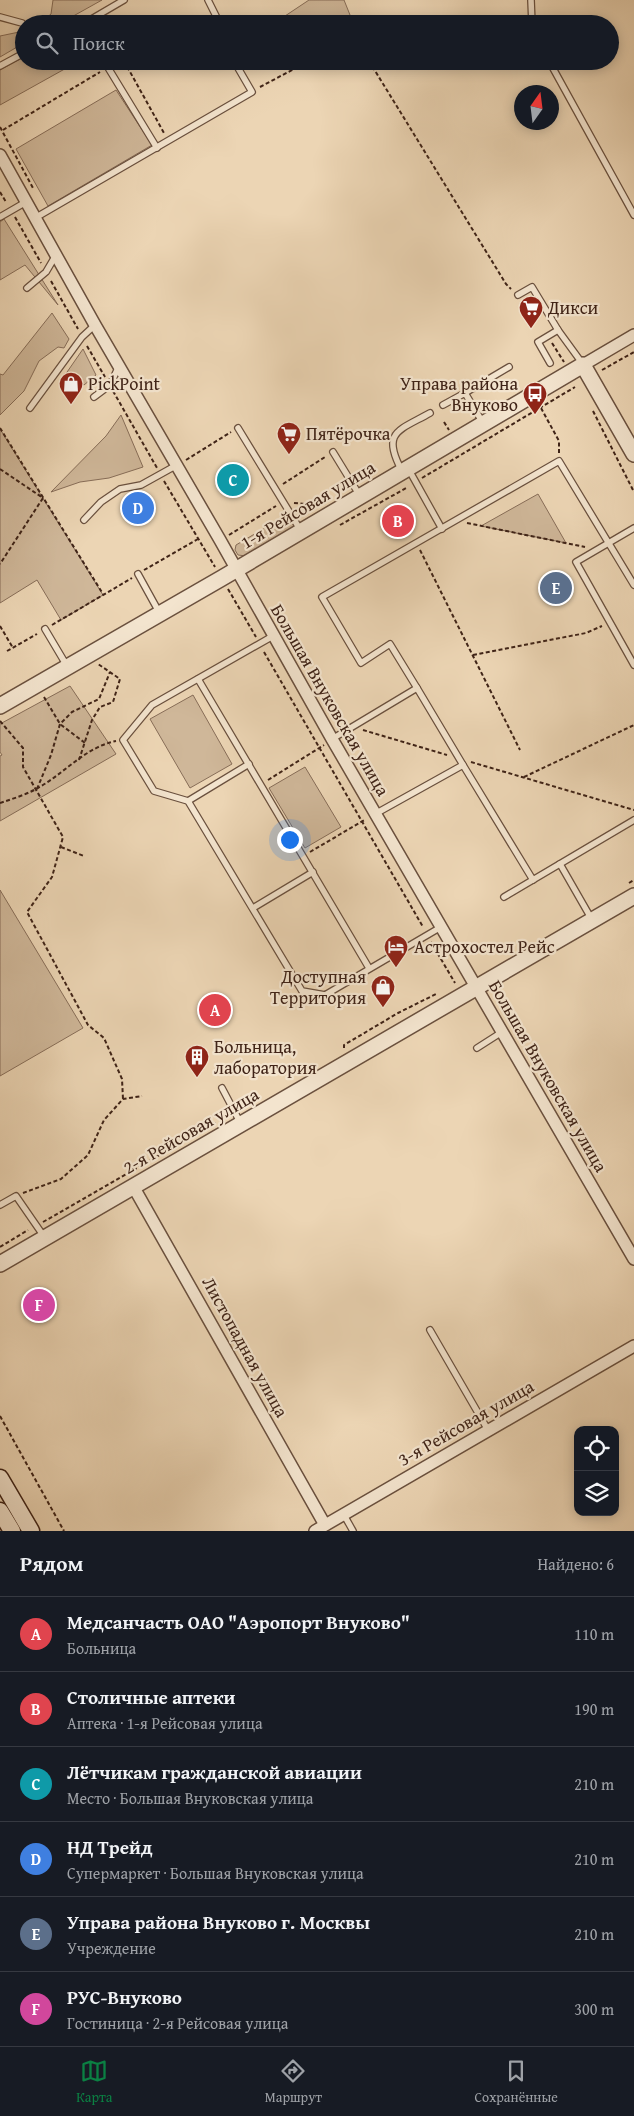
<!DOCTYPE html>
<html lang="ru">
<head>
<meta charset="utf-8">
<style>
	body { margin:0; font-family:"Gentium Book Plus",serif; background:#242831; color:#f1f3f6 }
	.controls { position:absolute; right:15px; bottom:15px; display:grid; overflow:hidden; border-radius:10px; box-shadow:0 2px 12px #0003 }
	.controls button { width:45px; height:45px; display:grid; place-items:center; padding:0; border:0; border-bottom:1px solid #363941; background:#171b24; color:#f1f3f6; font:25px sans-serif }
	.compass { position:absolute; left:514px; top:85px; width:45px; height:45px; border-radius:50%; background:#171b24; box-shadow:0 2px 12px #0003; rotate:14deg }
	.you { position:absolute; left:289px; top:839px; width:18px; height:18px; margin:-12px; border:4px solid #fff; border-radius:50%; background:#1a73e8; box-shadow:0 0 0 8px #1a73e833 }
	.badge { display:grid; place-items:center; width:32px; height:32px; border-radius:50%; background:#0b8043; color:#fff; font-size:16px; font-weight:700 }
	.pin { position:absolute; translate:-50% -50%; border:2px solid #fff; box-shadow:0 1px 5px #0006 }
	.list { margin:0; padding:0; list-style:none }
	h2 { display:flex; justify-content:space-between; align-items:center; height:65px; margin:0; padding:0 20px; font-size:21px }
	h2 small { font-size:16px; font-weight:400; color:#9ea1a6 }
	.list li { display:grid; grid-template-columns:32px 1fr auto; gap:15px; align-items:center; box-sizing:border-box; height:75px; padding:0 20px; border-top:1px solid #363941 }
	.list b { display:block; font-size:19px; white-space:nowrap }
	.list p { margin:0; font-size:16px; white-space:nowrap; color:#9ea1a6 }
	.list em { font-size:16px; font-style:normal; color:#9ea1a6 }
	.icon { flex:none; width:28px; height:28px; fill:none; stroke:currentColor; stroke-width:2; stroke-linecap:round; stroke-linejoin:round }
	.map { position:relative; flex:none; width:634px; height:1531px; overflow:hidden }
	.search { position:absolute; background:#171b24; box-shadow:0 2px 12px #0003; left:15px; right:15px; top:15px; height:55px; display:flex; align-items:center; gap:12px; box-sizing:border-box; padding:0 18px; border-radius:28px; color:#9ea1a6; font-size:19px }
	.sheet { height:515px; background:#171b24 }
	nav { display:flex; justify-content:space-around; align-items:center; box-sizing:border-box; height:70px; border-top:1px solid #363941; background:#171b24; font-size:14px; color:#9ea1a6 }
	nav a { display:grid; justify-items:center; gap:2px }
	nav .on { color:#0b8043 }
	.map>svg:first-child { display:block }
</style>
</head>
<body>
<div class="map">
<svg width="634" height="1531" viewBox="0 0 634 1531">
	<rect width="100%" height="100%" fill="#ecd5b4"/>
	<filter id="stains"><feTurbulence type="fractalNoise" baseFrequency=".004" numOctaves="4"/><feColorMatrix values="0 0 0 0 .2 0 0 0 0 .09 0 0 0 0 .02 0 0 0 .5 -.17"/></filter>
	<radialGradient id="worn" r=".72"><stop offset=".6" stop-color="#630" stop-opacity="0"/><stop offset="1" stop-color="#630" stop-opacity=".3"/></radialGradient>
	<g fill="#cfb799" stroke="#876d58">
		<polygon points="53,0 102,0 59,24 39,24 51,14"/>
		<polygon points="309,0 344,0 350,15 346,24 260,24 285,16"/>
		<polygon points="24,31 24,43 0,57 0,36"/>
		<polygon points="24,57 24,61 79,61 0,105 0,70"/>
		<polygon points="116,90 152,145 48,206 16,149"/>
		<polygon points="4,219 58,305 25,265 0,280 0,222"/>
		<polygon points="52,313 69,339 64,348 58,347 39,361 24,391 0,415 0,374 3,375"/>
		<polygon points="83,349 96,375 84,385 65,375"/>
		<polygon points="121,415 143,467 109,478 80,482 51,492 106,436"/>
		<polygon points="0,429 103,595 61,620 37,580 0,603"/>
		<polygon points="538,494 566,543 481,526"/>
		<polygon points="290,513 294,518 294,527 246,556 238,555 235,550 236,545"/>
		<polygon points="70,686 116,754 0,821 0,756 2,755 0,752 0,724"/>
		<polygon points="193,695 232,764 190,788 150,719"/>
		<polygon points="305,767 341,827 305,848 269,788"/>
		<polygon points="0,890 83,1028 0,1076"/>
	</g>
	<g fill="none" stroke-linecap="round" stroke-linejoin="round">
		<defs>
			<g id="service">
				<polyline points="208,0 220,24"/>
				<polyline points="531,0 532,24"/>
				<polyline points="0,17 22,23"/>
				<polyline points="83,24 124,0"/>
				<polyline points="104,61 157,148"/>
				<polyline points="549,61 634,215"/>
				<polyline points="0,66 24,53"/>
				<polyline points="0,217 26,202"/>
				<polyline points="35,218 252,92 234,61"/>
				<polyline points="27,288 46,272 56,255"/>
				<polyline points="518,295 532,287 558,330 582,363"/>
				<polyline points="550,363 538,342 558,330"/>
				<polyline points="465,393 509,367"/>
				<polyline points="94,397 110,385 119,366"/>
				<polyline points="443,405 465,393 483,423"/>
				<polyline points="30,408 82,337 95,325"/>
				<polyline points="238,428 301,531"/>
				<polyline points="333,452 360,496"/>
				<polyline points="409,470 442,529"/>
				<path d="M402,471C381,432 398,431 430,413"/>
				<polyline points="84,520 101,502 120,489 141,485 177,465"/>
				<polyline points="634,528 576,562 634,665"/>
				<polyline points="138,574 159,612"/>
				<polyline points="45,629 67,666"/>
				<polyline points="273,636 152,705 123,740 154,791 188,801 302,991 325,995 441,927"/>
				<polyline points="198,679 369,968"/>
				<polyline points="417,688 390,644 361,663 322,597 559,461 634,585"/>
				<polyline points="332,739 417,688 463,765 375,814"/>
				<polyline points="463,765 533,880"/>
				<polyline points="188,801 249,764"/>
				<polyline points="560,864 591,918"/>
				<polyline points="504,897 634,820"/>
				<polyline points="253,908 313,872"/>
				<polyline points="477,1048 502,1032"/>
				<polyline points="222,1088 241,1124"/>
				<polyline points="0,1205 16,1196 45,1238"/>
				<polyline points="430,1330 488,1430"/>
				<polyline points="344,1515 353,1531"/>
			</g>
			<g id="minor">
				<polyline points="0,155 95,325 220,540 332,739 634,1259"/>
				<polyline points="583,365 634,335"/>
				<polyline points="133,1186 325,1525"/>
				<polyline points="315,1531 634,1346"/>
			</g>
			<g id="tertiary">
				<polyline points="0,706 222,578 583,365 634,454"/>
				<polyline points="0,1264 634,896"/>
			</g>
			<g id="secondary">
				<polyline points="0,1478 31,1531"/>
				<polyline points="0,1511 12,1531"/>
			</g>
		</defs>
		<use href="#service" stroke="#6a503e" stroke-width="8"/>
		<use href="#minor" stroke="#6a503e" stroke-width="14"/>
		<use href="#tertiary" stroke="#6a503e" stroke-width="18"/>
		<use href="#secondary" stroke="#3f2317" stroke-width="19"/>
		<g stroke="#3f2317" stroke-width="2" stroke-dasharray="4 2.5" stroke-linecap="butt">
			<polyline points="124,61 164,133"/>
			<polyline points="369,61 506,284 511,289"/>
			<polyline points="260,87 309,61"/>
			<polyline points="0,127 33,188"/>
			<polyline points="3,130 100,72"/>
			<polyline points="0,192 6,202"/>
			<polyline points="15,217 41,263"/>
			<polyline points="51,281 78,329"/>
			<polyline points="552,343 564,362"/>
			<polyline points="87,346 105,377"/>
			<polyline points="602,370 634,352"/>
			<polyline points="113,391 157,468"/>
			<polyline points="541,408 559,441 559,454"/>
			<polyline points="593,411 634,492"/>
			<polyline points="444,422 449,430"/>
			<polyline points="0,428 103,594"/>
			<polyline points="186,460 231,432"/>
			<polyline points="0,469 43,498 0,564"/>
			<polyline points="422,478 575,387"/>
			<polyline points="164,481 215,567"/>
			<polyline points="283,484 325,457"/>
			<polyline points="294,503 317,505"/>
			<polyline points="467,523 585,547"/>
			<polyline points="340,525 408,487"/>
			<polyline points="229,535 276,506"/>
			<polyline points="420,550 520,750"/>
			<polyline points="144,570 198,539"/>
			<polyline points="228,589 256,637"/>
			<polyline points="52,625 132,578"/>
			<polyline points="0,626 13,648"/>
			<polyline points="7,651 37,634"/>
			<polyline points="264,652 423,927"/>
			<polyline points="473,655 586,633 602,626"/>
			<polyline points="44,697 60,724 85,743"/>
			<polyline points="0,721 23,748 23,767 63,837 52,877 27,912 88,1025 104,1038 122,1079 123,1099"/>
			<polyline points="363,730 447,755"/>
			<polyline points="79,760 92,720 100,707 113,702 120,679 98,664"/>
			<polyline points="471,762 634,810"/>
			<polyline points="524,777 634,725"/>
			<polyline points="268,780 324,745"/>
			<polyline points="37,789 51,755 60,724 72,712 99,699 110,672"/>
			<path d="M0,803C12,799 25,795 36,789C63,775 85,747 116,741"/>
			<polyline points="61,847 84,856"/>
			<polyline points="310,852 366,819"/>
			<polyline points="629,883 634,880"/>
			<polyline points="431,942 455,983"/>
			<polyline points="344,1048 344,1045 398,1013 436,994"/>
			<polyline points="23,1193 61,1179 88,1155 104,1120 123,1099 142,1096"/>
			<polyline points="43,1222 217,1122"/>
			<polyline points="0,1247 28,1230"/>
			<polyline points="0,1416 64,1531"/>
		</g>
		<use href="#service" stroke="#f3e4ce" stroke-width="5.5"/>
		<use href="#minor" stroke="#f3e4ce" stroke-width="11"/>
		<use href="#tertiary" stroke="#f3e4ce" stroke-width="15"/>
		<use href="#secondary" stroke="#f3e4ce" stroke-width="16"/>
	</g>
	<defs>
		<symbol id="supermarket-pin" viewBox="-11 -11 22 30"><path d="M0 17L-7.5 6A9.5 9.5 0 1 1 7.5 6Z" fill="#8f2418" stroke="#f3e4ce"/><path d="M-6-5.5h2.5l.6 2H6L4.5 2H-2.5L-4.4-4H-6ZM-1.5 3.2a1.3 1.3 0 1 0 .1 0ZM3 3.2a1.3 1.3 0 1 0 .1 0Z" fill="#fff"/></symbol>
		<symbol id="shop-pin" viewBox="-11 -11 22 30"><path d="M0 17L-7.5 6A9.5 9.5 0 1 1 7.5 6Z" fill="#8f2418" stroke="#f3e4ce"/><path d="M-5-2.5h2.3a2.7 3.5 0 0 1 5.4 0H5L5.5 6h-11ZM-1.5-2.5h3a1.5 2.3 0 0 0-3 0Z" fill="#fff"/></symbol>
		<symbol id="bus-pin" viewBox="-11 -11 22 30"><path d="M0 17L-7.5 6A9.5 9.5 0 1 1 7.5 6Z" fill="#8f2418" stroke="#f3e4ce"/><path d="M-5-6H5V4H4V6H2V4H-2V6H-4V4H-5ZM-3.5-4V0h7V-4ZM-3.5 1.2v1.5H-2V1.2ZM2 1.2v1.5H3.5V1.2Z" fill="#fff"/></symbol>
		<symbol id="hotel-pin" viewBox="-11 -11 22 30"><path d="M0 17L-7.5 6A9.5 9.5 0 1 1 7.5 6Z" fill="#8f2418" stroke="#f3e4ce"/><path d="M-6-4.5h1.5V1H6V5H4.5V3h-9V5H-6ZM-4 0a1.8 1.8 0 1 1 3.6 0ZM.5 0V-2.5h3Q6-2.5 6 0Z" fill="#fff"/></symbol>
		<symbol id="building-pin" viewBox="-11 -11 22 30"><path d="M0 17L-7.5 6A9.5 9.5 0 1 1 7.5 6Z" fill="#8f2418" stroke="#f3e4ce"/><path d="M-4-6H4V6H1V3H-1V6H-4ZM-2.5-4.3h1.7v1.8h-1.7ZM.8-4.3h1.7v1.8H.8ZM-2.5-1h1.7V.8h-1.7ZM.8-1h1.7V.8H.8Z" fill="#fff"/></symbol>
	</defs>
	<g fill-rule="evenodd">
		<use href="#supermarket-pin" x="517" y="294" width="28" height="38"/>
		<use href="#shop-pin" x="57" y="370" width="28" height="38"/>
		<use href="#bus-pin" x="521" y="380" width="28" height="38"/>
		<use href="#supermarket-pin" x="275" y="420" width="28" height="38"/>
		<use href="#hotel-pin" x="382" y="933" width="28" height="38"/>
		<use href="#shop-pin" x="369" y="973" width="28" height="38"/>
		<use href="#building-pin" x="183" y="1043" width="28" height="38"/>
	</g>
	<g text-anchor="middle" stroke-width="4.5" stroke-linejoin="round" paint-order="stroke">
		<g font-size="18" fill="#3f2317" stroke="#f3e4ce" text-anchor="start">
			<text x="548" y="314">Дикси</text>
			<text x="88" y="390">PickPoint</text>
			<text x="518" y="390" text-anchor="end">Управа района<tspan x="518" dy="21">Внуково</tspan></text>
			<text x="306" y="440">Пятёрочка</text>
			<text x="414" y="953">Астрохостел Рейс</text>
			<text x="366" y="983" text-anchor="end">Доступная<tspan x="366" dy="21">Территория</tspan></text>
			<text x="214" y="1053">Больница,<tspan x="214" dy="21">лаборатория</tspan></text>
		</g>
		<g font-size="18" fill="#3f2317" stroke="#f3e4ce">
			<text transform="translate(308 505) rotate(-31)" y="6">1-я Рейсовая улица</text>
			<text transform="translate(330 700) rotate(60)" y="6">Большая Внуковская улица</text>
			<text transform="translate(548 1076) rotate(60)" y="6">Большая Внуковская улица</text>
			<text transform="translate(191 1131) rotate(-30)" y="6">2-я Рейсовая улица</text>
			<text transform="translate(245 1347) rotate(61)" y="6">Листопадная улица</text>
			<text transform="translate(466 1423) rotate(-30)" y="6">3-я Рейсовая улица</text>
		</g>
	</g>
	<rect width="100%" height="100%" filter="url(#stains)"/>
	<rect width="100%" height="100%" fill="url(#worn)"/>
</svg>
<div class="controls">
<button><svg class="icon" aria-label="locate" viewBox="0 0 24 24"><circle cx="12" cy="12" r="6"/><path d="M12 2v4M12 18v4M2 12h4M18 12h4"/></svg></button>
<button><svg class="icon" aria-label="layers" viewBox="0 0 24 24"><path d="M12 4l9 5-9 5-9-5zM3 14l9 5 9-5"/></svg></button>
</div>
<svg class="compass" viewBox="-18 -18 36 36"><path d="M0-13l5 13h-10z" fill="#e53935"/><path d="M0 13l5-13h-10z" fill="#9ea1a6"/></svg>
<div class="you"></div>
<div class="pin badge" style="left:215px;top:1010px;background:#e0444e">A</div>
<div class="pin badge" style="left:398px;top:521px;background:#e0444e">B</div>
<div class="pin badge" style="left:233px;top:480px;background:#0f9aa8">C</div>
<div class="pin badge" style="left:138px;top:508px;background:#3f7fe0">D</div>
<div class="pin badge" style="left:556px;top:588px;background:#5c6f8a">E</div>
<div class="pin badge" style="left:39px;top:1305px;background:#d1479c">F</div>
<div class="search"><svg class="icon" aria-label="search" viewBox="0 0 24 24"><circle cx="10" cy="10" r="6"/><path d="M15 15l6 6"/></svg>Поиск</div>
</div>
<section class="sheet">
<h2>Рядом<small>Найдено: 6</small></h2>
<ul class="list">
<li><span class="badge" style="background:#e0444e">A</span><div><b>Медсанчасть ОАО &quot;Аэропорт Внуково&quot;</b><p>Больница</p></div><em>110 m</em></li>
<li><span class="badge" style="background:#e0444e">B</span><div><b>Столичные аптеки</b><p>Аптека · 1-я Рейсовая улица</p></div><em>190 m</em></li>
<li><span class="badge" style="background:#0f9aa8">C</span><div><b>Лётчикам гражданской авиации</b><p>Место · Большая Внуковская улица</p></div><em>210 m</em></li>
<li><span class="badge" style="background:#3f7fe0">D</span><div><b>НД Трейд</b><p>Супермаркет · Большая Внуковская улица</p></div><em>210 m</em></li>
<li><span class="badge" style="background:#5c6f8a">E</span><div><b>Управа района Внуково г. Москвы</b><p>Учреждение</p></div><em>210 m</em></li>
<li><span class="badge" style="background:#d1479c">F</span><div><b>РУС-Внуково</b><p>Гостиница · 2-я Рейсовая улица</p></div><em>300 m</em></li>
</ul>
</section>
<nav>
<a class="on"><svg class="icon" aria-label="map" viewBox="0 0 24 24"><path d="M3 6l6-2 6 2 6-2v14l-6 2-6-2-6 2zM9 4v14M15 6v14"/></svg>Карта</a>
<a><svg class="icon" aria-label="directions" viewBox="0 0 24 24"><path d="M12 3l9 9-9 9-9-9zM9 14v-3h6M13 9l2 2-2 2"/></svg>Маршрут</a>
<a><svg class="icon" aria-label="saved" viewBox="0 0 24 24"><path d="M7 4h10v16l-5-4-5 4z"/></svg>Сохранённые</a>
</nav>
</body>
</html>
